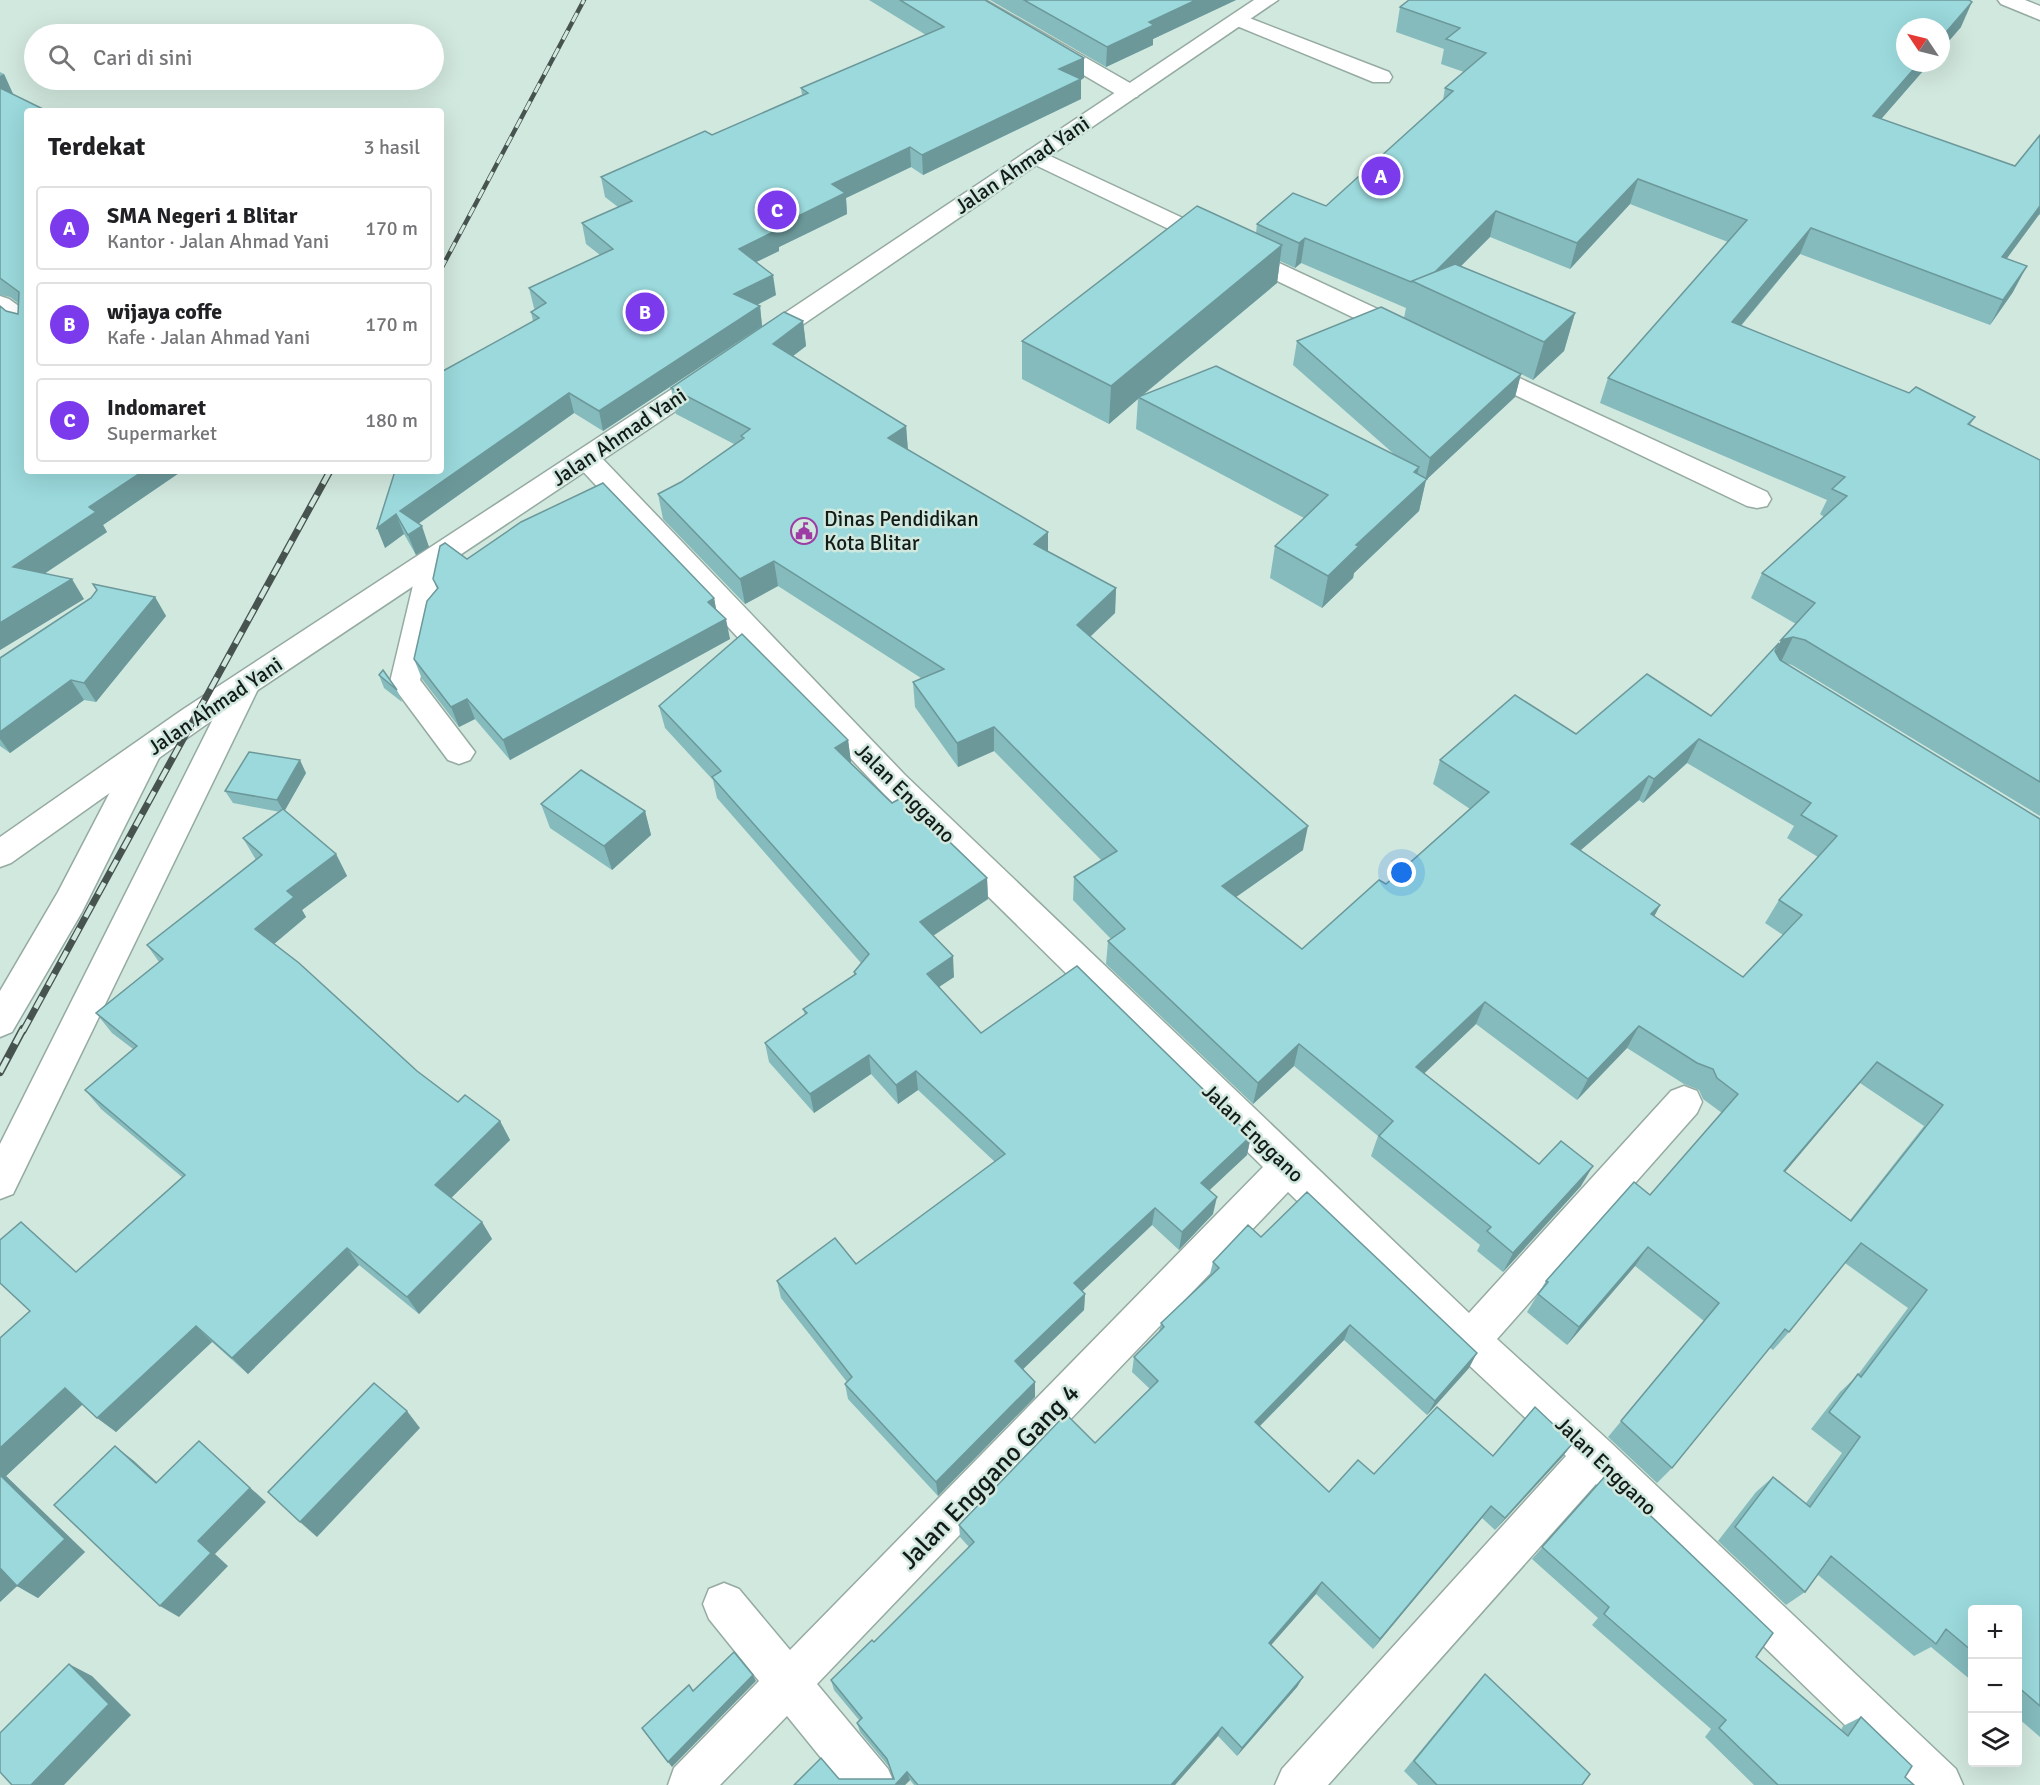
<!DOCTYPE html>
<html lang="id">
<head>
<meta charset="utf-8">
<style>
	body { margin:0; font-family:Signika,sans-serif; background:#f6f6f6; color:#202124 }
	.controls { position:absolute; right:18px; bottom:18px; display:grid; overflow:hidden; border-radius:6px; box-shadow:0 6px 24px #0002 }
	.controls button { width:54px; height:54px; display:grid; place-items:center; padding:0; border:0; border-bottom:2px solid #e0e0e0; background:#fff; color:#202124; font:30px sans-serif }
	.compass { position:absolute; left:1896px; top:18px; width:54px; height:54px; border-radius:50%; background:#fff; box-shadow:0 6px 24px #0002; rotate:305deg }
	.you { position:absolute; left:1402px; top:873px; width:21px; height:21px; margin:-15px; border:4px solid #fff; border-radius:50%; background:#1a73e8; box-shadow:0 0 0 9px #1a73e833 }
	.badge { display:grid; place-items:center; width:39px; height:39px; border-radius:50%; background:#7c3aed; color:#fff; font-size:20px; font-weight:700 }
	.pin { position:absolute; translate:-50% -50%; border:3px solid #fff; box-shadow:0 2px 6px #0006 }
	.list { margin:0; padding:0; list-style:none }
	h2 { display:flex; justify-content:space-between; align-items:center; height:78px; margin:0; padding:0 24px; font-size:26px }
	h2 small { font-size:20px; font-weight:400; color:#757577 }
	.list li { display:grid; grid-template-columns:39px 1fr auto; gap:18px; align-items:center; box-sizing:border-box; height:84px; margin:0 12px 12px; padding:0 12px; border:2px solid #e0e0e0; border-radius:6px }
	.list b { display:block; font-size:22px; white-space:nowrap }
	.list p { margin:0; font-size:20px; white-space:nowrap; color:#757577 }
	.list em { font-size:20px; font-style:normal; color:#757577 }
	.icon { flex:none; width:33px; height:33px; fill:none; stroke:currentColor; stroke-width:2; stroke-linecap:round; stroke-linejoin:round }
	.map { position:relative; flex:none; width:2040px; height:1785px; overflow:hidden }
	.search { position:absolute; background:#fff; box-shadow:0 6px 24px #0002; left:24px; top:24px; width:420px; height:66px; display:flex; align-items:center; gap:15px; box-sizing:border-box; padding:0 21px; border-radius:33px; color:#757577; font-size:22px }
	.panel { position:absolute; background:#fff; box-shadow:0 6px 24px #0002; left:24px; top:108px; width:420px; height:366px; border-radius:6px }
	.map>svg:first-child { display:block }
</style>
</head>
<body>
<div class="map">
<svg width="2040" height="1785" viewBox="0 0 2040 1785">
	<rect width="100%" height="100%" fill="#d1e8de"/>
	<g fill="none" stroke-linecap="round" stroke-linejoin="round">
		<defs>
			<g id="minor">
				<polygon points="960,0 985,0 1137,87 1140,92 1137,97 1121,97 963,4"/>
				<polygon points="1239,14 1389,72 1392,77 1389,82 1373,82 1232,24 1229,20 1232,16"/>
				<polygon points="1035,149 1414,326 1418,332 1414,338 1405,340 1396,338 1027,161 1024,156 1027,151"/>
				<polygon points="0,296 9,299 27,312 27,332 18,329 0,316"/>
				<polygon points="1478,359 1767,492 1771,499 1767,506 1757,508 1747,506 1469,373 1465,367 1469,361"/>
				<polygon points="587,450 597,453 905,775 1469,1313 1671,1091 1684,1086 1697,1091 1702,1102 1697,1113 1497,1339 1609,1441 1956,1769 1963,1785 1907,1785 1596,1484 1328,1785 1275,1785 1282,1769 1566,1456 1379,1281 1288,1192 817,1684 888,1769 895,1785 843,1785 787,1716 720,1785 668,1785 674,1768 759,1681 709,1619 703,1604 709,1589 724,1583 739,1589 790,1650 1263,1167 883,793 577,465 573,459 577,453"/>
				<polygon points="433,550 443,553 447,560 420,680 475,752 470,760 459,764 448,760 390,682 419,560 423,553"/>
				<polygon points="245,674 256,677 260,685 13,1194 0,1199 0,1144 230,685 234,677"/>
				<polygon points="145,742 156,746 161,754 82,912 12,1032 0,1037 0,991 58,892 134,746"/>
			</g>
			<g id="major">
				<polygon points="1254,0 1278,0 767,349 758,351 749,349 745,343 749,337"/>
				<polygon points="710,368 719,370 723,376 719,382 204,726 11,863 0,867 0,837 182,710 701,370"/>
			</g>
			<polygon id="highway" points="1998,0 2025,0 2040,6 2040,20 2001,4"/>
		</defs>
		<use href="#minor" stroke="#95aaa1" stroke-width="3"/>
		<use href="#major" stroke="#95aaa1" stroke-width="3"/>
		<use href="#highway" stroke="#95aaa1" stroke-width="3"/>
		<use href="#minor" fill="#fff" fill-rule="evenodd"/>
		<use href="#major" fill="#fff" fill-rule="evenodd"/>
		<use href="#highway" fill="#fff" fill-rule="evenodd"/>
		<defs>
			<polyline id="rail-far2" points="441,269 584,0"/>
			<polyline id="rail-far1" points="23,1031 330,471"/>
			<polyline id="rail" points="0,1072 23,1029"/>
		</defs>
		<use href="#rail-far2" stroke="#47534f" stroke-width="4.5"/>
		<use href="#rail-far1" stroke="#47534f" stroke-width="7"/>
		<use href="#rail" stroke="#47534f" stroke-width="8"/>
		<use href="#rail-far2" stroke="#d1e8de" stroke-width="3" stroke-dasharray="10" stroke-linecap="butt"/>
		<use href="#rail-far1" stroke="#d1e8de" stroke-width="4.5" stroke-dasharray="13" stroke-linecap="butt"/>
		<use href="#rail" stroke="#d1e8de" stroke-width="5" stroke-dasharray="16" stroke-linecap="butt"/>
	</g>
	<g fill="#85bbbd" fill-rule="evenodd">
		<polygon points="869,0 985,0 1084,78 1081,79 1081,99 923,175 911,167 846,198 847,214 779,247 779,251 756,262 776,295 757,305 760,306 762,326 603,431 574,413 418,524 429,547 416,555 404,534 385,548 443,371 533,321 531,312 535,309 534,308 529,288 600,255 586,244 582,223 618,207 605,197 601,177 712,135 802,95 801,88 926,35"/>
		<polygon points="990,0 1236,0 1153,39 1153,45 1106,67"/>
		<path d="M1400,7L1961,27L1881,119L2015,166L2040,135V215H2039L2006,259L2013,292L1990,325L1800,254L1741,326L1909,393L1975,417L1970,425L2040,460V816L1792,665L1785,663L2040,819V1737L2018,1718V1610H1972V1681L1931,1647L1914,1656L1817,1574L1805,1592L1786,1605L1718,1541L1756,1492L1773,1477L1806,1503L1842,1453L1811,1429L1840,1392L1857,1376L1908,1308L1845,1263L1789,1332L1773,1350L1770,1348L1672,1468L1657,1483L1608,1437L1704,1321L1635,1266L1567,1345L1527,1312L1546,1281L1650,1195L1722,1113L1703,1099L1699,1090L1684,1084L1627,1048L1577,1100L1476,1024L1424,1073L1539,1164L1581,1186L1503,1272L1477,1251L1480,1245L1371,1156L1378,1136L1294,1066L1253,1104L1106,964L1108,941L1111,939L1073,900L1074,877L1101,860L994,751L958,767L915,707L913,682L921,678L778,586L745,604L663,519L658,494L681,482L734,444L676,414L671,388L803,321L806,346L793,356L906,426L908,450L1048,532V551L1116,588L1115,613L1090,637L1303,850L1236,897L1302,949L1386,884L1470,809L1433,784L1440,760L1576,734L1711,716L1776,651L1796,624L1751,598L1762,573L1824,517L1820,514L1827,500L1600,403L1608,378L1728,242L1630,204L1570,269L1490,237L1461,266L1575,313L1564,351L1533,380L1521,374L1515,397L1426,480L1419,511L1354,573L1353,578L1322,608L1270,578L1275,546L1304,518L1136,429L1138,399L1109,424L1022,379V341L1256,233L1257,224L1326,206L1443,100L1445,88L1464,72L1441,64L1444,49L1396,32ZM1280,261L1295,268L1301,263L1406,308L1404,318L1297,341L1293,365L1395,455L1143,395L1277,283ZM1687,763L1794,826L1787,838L1818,857L1779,900L1765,923L1783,935L1743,977L1654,917L1660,905L1581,850L1639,800L1643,803ZM1860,1083L1924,1126L1850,1220L1785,1172Z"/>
		<polygon points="0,72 4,74 13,94 27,471 182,471 103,525 107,532 45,573 84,599 0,650 0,306 6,311 18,314 18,303 10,297 0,295"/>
		<polygon points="467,559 714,598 716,609 730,639 510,760 475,719 459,727 422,679 414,659 437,589 433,579"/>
		<polygon points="155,597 166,616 96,702 84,700 10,753 0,746 0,658"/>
		<polygon points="379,675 397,690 402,702 384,688"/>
		<polygon points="659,706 848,740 851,762 850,762 892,803 987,878 988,899 933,936 954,977 939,987 981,1033 1251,1136 1247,1155 1209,1190 1213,1214 1179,1250 1152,1225 1082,1291 1085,1294 1084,1310 1023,1369 1035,1397 938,1496 848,1399 845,1384 847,1382 781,1298 777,1281 856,1264 995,1162 918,1090 898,1104 871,1074 814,1113 769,1062 765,1043 805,1015 803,1009 854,975 854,972 861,963 717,798 713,780 665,728"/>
		<polygon points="306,773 284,811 336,854 347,876 302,910 306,917 274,944 417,1071 458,1102 500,1121 510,1140 451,1198 482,1222 492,1239 419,1314 359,1265 248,1374 212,1342 116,1432 83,1404 6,1476 85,1552 38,1598 17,1586 0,1602 0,1338 76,1272 182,1177 101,1109 85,1090 133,1049 112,1033 96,1013 159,962 147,945 256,860 243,838 280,812 233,803 225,791"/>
		<polygon points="541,804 645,811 651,835 612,870 550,828"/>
		<polygon points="1261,1237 1469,1368 1427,1415 1344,1340 1260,1426 1329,1492 1374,1474 1573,1443 1563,1456 1495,1530 1482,1518 1373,1649 1316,1594 1271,1645 1303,1677 1297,1687 1237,1756 1218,1736 1175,1785 914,1785 910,1780 905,1785 794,1785 839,1779 894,1779 890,1768 860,1732 857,1723 859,1720 834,1690 831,1680 874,1642 969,1547 960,1537 959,1525 1095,1443 1150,1389 1132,1372 1134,1357 1159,1332 1161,1323 1209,1278 1213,1262"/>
		<polygon points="1607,1474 1756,1657 1841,1730 1843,1726 1861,1717 1905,1777 1914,1785 1754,1785 1705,1737 1711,1729 1592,1625 1598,1618 1532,1559"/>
		<polygon points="1485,1674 1582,1785 1418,1785 1404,1771 1474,1686"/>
	</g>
	<g fill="#6c989a">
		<polygon points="1196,0 1236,0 1153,39 1153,45 1106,67 1107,47 1149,22"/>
		<polygon points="1972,2 1961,27 1941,50 1941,38"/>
		<polygon points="1084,58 1084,78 1059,89 1059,69"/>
		<polygon points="1919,63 1930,63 1862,141 1873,116"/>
		<polygon points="4,74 13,94 0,100 0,76"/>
		<polygon points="1081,79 1081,99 923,175 922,155"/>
		<polygon points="910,147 911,167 846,198 847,214 779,247 779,251 742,269 739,249 774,228 832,184"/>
		<polygon points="1638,179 1630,204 1570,269 1577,243"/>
		<polygon points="2040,206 2040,213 1989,283 2002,257"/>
		<polygon points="1496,211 1490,237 1435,292 1421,286"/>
		<polygon points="1811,228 1800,254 1722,348 1732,322"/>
		<polygon points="1305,238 1301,263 1295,268 1299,243"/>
		<polygon points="1282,245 1277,283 1139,398 1138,397 1138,399 1109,424 1111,386"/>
		<polygon points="2027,266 2013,292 1990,325 2003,300"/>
		<polygon points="773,275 776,295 737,315 734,294"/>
		<polygon points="760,306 762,326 603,431 599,411"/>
		<polygon points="1575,313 1564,351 1533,380 1544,342"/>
		<polygon points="803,321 806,346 776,369 773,344"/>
		<polygon points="1521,374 1515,397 1426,480 1419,511 1354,573 1353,578 1322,608 1328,576 1356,545 1414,472 1419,467 1413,492 1425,481 1430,458"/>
		<polygon points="569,393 574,413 408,531 400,511"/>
		<polygon points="906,426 908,452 888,438"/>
		<polygon points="143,471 182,471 103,525 107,532 26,586 13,567 89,507"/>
		<polygon points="396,514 404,534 385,548 377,528"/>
		<polygon points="422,526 429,547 416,555 408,535"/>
		<polygon points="1048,532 1048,558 1034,544"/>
		<polygon points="774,561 778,586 745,604 740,579"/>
		<polygon points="72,579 84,599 0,650 0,623"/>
		<polygon points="1116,588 1115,613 1076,650 1077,625"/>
		<polygon points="155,597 166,616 96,702 84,683"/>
		<polygon points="714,598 718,619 708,602"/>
		<polygon points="726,619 730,639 510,760 503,740"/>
		<polygon points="1793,637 1781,662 1769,665 1781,640"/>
		<polygon points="71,680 84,700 10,753 0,739 0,732"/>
		<polygon points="467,699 475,719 459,727 451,707"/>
		<polygon points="994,727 994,751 958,767 957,743"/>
		<polygon points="1699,739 1687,763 1643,803 1654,779"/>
		<polygon points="848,740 851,762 837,770 835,748"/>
		<polygon points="300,760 306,773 284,812 277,800"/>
		<polygon points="1649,776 1639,800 1561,867 1571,844"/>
		<polygon points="645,811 651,835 612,870 604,846"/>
		<polygon points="1308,826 1303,850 1219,909 1222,886"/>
		<polygon points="336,854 347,876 302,910 306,917 268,949 255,929 287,891"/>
		<polygon points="987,878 988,899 922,943 920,922"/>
		<polygon points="1660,905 1648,928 1651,914"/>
		<polygon points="953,956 954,977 928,994 927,974"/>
		<polygon points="1485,1002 1476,1024 1409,1088 1416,1067"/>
		<polygon points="1639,1026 1627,1048 1577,1100 1588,1079"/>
		<polygon points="1299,1044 1294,1066 1253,1104 1258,1083"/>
		<polygon points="869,1055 871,1074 814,1113 810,1094"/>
		<polygon points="1877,1062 1860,1083 1769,1191 1784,1171"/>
		<polygon points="916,1071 918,1090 898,1104 896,1085"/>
		<polygon points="500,1121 510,1140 446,1203 435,1185"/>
		<polygon points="1251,1136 1247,1155 1198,1201 1201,1183"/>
		<polygon points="1593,1166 1581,1186 1503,1272 1513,1253"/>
		<polygon points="1217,1197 1213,1214 1179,1250 1182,1232"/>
		<polygon points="1155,1208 1152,1225 1073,1300 1074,1283"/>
		<polygon points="482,1222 492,1239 419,1314 407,1297"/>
		<polygon points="1648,1247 1635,1266 1567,1345 1579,1327"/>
		<polygon points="347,1248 359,1265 248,1374 232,1358"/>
		<polygon points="1085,1294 1084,1310 1015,1377 1015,1361"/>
		<polygon points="1350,1325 1344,1340 1250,1436 1255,1422"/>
		<polygon points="196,1326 212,1342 116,1432 97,1418"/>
		<polygon points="1477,1353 1469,1368 1427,1415 1435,1401"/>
		<polygon points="1035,1382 1035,1397 938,1496 936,1482"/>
		<polygon points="65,1388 84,1403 6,1476 85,1552 38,1598 17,1586 0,1602 0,1448"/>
		<polygon points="407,1411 420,1428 317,1537 300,1522"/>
		<polygon points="199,1441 266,1502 215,1554 228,1566 179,1617 160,1606 198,1541"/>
		<polygon points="1573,1443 1563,1456 1495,1530 1505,1518"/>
		<polygon points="115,1446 134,1461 173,1497 156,1483"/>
		<polygon points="1491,1506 1482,1518 1373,1649 1380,1639"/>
		<polygon points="1322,1582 1316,1594 1264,1653 1269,1643"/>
		<polygon points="69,1664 92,1676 131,1715 64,1785 31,1785"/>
		<polygon points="753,1675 756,1681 672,1767 668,1762"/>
		<polygon points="1303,1677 1297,1687 1237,1756 1242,1748"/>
		<polygon points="1222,1727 1218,1736 1175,1785 1171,1785"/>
		<polygon points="907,1772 910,1780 905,1785 895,1785"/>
	</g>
	<g fill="#9bd9dc" stroke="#6c989a" stroke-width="1.5" fill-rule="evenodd">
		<polygon points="900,0 985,0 1084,58 1059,69 1081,79 922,155 910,147 832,184 845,193 774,228 777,230 739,249 773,275 734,294 760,306 599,411 569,393 400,511 422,526 408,535 396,514 377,528 395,471 441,471 441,371 443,371 539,318 531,312 546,303 529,288 613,249 582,223 632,201 601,177 705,131 712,135 808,93 801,88 944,27"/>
		<polygon points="1024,0 1196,0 1149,22 1154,25 1107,47"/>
		<polygon points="1409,0 1969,0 1972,2 1941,38 1941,27 1905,27 1905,63 1919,63 1873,116 2015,166 2040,135 2040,206 2002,257 2027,266 2003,300 1811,228 1732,322 1909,393 1916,387 1975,417 1968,424 2040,460 2040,782 1805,640 1793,637 1781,640 1815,603 1762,573 1847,496 1832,489 1845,477 1608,378 1747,220 1638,179 1577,243 1496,211 1435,272 1411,282 1305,238 1299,243 1257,224 1293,193 1326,206 1453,91 1445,88 1486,53 1446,39 1460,28 1400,7"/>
		<polygon points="0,88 47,111 27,111 27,471 143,471 89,507 96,512 13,567 72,579 0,623 0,306 6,311 18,314 19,292 0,278"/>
		<polygon points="1197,206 1282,245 1111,386 1022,341"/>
		<polygon points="1455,264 1575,313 1544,342 1412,281"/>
		<polygon points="1381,307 1521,374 1430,458 1297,341"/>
		<path d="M784,312L803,321L773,344L906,426L888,438L1048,532L1034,544L1116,588L1077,625L1308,826L1222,886L1302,949L1379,880L1386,884L1489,792L1440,760L1515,695L1576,734L1647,674L1711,716L1779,643L1775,651L1780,660L2040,819V1706L2018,1687V1610H1972V1651L1946,1629L1936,1644L1831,1556L1805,1592L1735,1527L1773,1477L1810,1507L1860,1437L1829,1412L1858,1374L1861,1377L1927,1290L1861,1243L1789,1332L1785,1329L1672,1468L1621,1421L1719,1303L1648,1247L1579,1327L1538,1294L1548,1282L1546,1281L1634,1182L1650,1195L1738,1094L1717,1078L1713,1069L1697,1063L1639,1026L1588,1079L1485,1002L1416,1067L1539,1164L1561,1141L1593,1166L1513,1253L1487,1231L1491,1227L1379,1136L1393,1121L1299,1044L1258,1083L1108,941L1125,929L1074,877L1117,851L994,727L957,743L913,682L944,669L774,561L740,579L658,494L681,482L744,438L741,436L750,429L671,388ZM1699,739L1811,803L1801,815L1837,836L1779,900L1802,915L1743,977L1651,914L1660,905L1571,844L1649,776L1654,779ZM1877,1062L1943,1105L1851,1221L1784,1171Z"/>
		<polygon points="1216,366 1419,467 1414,472 1427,479 1356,545 1359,546 1328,576 1275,546 1328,495 1138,397"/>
		<polygon points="603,483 714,598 708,602 726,619 503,740 467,699 451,707 414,659 427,601 438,588 433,579 440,546 445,543 467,559 521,522"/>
		<polygon points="93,584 155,597 84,683 71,680 0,732 0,658 91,598 97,590"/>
		<polygon points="742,634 848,740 835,748 892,803 903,797 987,878 920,922 953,956 927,974 981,1033 1077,966 1251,1136 1201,1183 1217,1197 1182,1232 1155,1208 1074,1283 1085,1294 1015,1361 1035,1382 936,1482 845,1384 852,1377 777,1281 835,1238 856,1264 1005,1154 916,1071 896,1085 869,1055 810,1094 765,1043 807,1013 803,1009 856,974 854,972 869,954 712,777 721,771 659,706"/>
		<polygon points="383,670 397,690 379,675"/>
		<polygon points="249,752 300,760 277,800 225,791"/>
		<polygon points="581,770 645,811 604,846 541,804"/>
		<polygon points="283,809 336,854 287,891 294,897 255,929 299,963 417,1071 458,1102 465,1095 500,1121 435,1185 482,1222 407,1297 347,1248 232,1358 196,1326 97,1418 65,1388 0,1448 0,1338 30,1311 0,1283 0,1240 21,1222 76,1272 185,1175 85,1090 137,1046 96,1013 163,959 147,945 262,855 243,838"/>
		<polygon points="1307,1192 1477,1353 1435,1401 1350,1325 1255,1422 1329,1492 1358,1460 1374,1474 1437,1407 1493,1456 1535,1407 1573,1443 1505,1518 1491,1506 1380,1639 1322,1582 1269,1643 1303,1677 1242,1748 1222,1727 1171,1785 918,1785 907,1772 895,1785 794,1785 821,1758 839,1779 894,1779 887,1759 857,1723 862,1718 831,1680 872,1640 874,1642 974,1542 959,1525 1066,1414 1095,1443 1158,1381 1134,1357 1164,1327 1161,1323 1219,1268 1213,1262 1248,1225 1261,1237"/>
		<polygon points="374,1383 407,1411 300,1522 268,1492"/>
		<polygon points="199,1441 250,1488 198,1541 211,1553 160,1606 54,1505 115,1446 156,1483"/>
		<polygon points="1607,1474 1773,1633 1756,1657 1848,1736 1861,1717 1912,1766 1905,1777 1914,1785 1778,1785 1719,1728 1726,1720 1604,1614 1609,1607 1542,1547"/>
		<polygon points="0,1475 65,1539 17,1586 1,1569 0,1570"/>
		<polygon points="734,1652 753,1675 668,1762 642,1728 689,1685 693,1691"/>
		<polygon points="69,1664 109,1704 31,1785 12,1785 0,1772 0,1733"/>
		<polygon points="1485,1674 1590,1774 1582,1785 1437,1785 1414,1761"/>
	</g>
	<defs>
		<symbol id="civic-ring" viewBox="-11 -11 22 22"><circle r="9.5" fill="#d1e8de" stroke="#9c3ca4" stroke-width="1.5"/><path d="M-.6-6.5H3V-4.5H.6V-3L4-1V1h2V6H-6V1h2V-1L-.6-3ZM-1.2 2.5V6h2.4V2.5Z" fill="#9c3ca4"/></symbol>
	</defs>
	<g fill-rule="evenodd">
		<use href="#civic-ring" x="789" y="516" width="30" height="30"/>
	</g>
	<g text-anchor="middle" stroke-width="5" stroke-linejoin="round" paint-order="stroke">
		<g font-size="21" fill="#131b18" stroke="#d1e8de">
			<text transform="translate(1022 165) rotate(-34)" y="7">Jalan Ahmad Yani</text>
			<text transform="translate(619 437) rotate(-34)" y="7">Jalan Ahmad Yani</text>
			<text transform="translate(215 706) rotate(-34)" y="7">Jalan Ahmad Yani</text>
			<text transform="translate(905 793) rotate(45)" y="7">Jalan Enggano</text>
			<text transform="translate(1253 1133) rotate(44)" y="7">Jalan Enggano</text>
			<text transform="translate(1606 1466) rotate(44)" y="7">Jalan Enggano</text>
		</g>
		<g font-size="21" fill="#131b18" stroke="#d1e8de" text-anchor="start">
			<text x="824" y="526">Dinas Pendidikan<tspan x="824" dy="24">Kota Blitar</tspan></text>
		</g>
		<g font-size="26" fill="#131b18" stroke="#d1e8de">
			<text transform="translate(989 1476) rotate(-46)" y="9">Jalan Enggano Gang 4</text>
		</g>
	</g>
</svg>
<div class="controls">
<button>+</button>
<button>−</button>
<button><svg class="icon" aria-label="layers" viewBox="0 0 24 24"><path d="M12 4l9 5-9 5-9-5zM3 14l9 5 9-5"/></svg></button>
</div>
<svg class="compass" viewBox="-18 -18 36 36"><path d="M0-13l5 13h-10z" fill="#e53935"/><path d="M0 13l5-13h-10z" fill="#757577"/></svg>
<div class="you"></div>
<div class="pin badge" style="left:1381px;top:176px">A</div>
<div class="pin badge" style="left:645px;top:312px">B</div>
<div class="pin badge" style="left:777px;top:210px">C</div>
<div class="search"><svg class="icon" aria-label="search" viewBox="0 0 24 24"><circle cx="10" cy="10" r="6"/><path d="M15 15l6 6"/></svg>Cari di sini</div>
<section class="panel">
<h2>Terdekat<small>3 hasil</small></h2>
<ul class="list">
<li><span class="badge">A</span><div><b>SMA Negeri 1 Blitar</b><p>Kantor · Jalan Ahmad Yani</p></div><em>170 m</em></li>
<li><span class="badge">B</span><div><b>wijaya coffe</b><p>Kafe · Jalan Ahmad Yani</p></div><em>170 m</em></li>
<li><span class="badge">C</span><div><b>Indomaret</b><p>Supermarket</p></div><em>180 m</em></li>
</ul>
</section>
</div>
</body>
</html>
